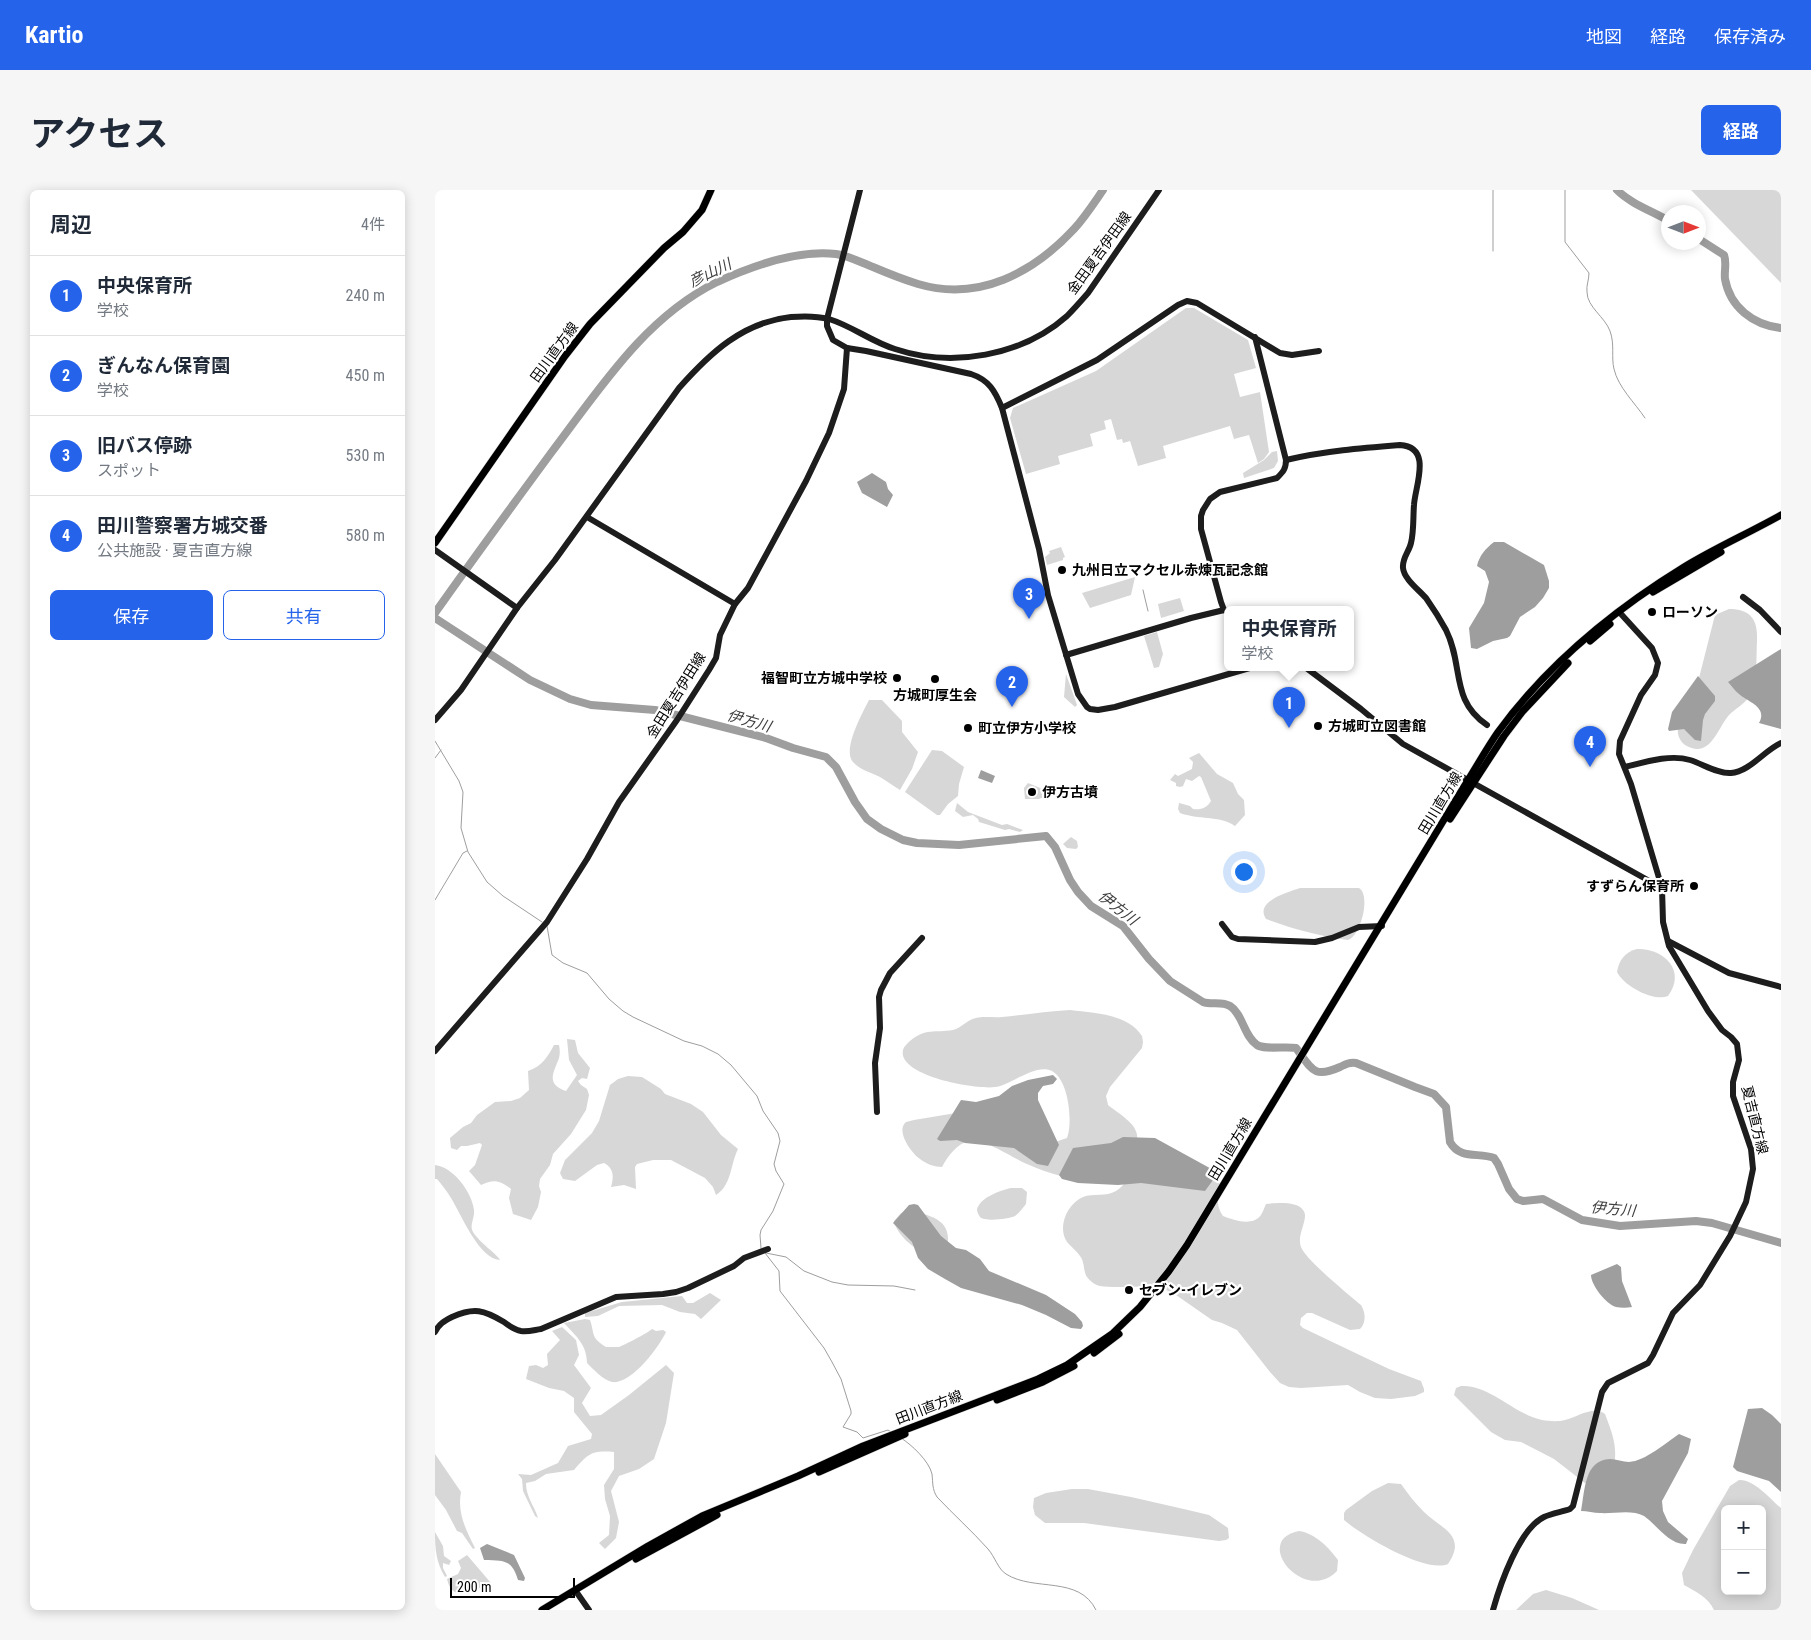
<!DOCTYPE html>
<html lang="ja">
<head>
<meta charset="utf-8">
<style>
	body { margin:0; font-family:"Roboto Condensed","Noto Sans JP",sans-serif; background:#f6f6f7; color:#1f2937 }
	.controls { position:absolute; right:15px; bottom:15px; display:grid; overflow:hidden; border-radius:8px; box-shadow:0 2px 12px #0003 }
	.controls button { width:45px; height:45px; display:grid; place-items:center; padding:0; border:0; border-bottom:1px solid #e0e1e3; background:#fff; color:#1f2937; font:25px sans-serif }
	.compass { position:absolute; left:1226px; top:15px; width:45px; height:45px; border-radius:50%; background:#fff; box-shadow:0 2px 12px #0003; rotate:90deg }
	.scale { position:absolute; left:15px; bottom:12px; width:125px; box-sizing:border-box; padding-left:5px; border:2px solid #000; border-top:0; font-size:14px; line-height:18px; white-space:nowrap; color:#000; -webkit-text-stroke:4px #fff; paint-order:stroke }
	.you { position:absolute; left:808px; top:681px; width:18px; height:18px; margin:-12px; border:4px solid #fff; border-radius:50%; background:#1a73e8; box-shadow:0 0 0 8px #1a73e833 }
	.badge { display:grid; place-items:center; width:32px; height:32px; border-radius:50%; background:#2563eb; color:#fff; font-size:16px; font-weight:700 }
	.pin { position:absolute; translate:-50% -41px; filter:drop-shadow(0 1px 2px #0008) }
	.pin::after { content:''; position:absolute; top:26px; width:18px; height:15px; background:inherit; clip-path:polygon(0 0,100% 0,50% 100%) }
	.popup { position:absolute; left:789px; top:416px; width:130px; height:65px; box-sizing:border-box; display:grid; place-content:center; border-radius:8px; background:#fff; filter:drop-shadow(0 1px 4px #0005); font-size:16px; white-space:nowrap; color:#747a83 }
	.popup b { font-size:19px; color:#1f2937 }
	.popup::after { content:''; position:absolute; left:50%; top:100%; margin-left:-10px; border:10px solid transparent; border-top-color:#fff }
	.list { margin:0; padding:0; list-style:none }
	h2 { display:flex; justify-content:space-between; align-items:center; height:65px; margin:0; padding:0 20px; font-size:21px }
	h2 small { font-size:16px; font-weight:400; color:#747a83 }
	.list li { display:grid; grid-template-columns:32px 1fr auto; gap:15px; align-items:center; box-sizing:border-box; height:80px; padding:0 20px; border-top:1px solid #e0e1e3 }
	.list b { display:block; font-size:19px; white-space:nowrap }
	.list p { margin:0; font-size:16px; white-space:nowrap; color:#747a83 }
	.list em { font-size:16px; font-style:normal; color:#747a83 }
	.actions { display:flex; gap:10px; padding:15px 20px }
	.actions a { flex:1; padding:11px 0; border:1px solid #2563eb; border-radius:8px; text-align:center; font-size:18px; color:#2563eb }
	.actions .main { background:#2563eb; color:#fff }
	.map { position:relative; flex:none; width:1346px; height:1420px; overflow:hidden; border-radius:8px }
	header { display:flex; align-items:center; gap:30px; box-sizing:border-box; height:70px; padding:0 25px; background:#2563eb; color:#fff }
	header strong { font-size:24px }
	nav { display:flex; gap:28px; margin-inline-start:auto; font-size:18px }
	.intro { display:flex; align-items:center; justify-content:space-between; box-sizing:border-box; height:120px; padding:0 30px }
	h1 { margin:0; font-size:35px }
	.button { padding:12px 22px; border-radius:8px; background:#2563eb; color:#fff; font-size:18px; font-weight:700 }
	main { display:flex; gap:30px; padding:0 30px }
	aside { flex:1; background:#fff; border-radius:8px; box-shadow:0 2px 12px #0003 }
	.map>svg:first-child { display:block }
</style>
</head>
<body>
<header>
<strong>Kartio</strong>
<nav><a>地図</a><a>経路</a><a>保存済み</a></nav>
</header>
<div class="intro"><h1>アクセス</h1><a class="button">経路</a></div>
<main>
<aside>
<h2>周辺<small>4件</small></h2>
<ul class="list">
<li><span class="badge">1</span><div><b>中央保育所</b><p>学校</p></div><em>240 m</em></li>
<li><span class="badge">2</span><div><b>ぎんなん保育園</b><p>学校</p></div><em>450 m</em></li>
<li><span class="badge">3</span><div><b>旧バス停跡</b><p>スポット</p></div><em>530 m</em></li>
<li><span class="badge">4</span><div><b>田川警察署方城交番</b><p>公共施設 · 夏吉直方線</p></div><em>580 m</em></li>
</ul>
<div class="actions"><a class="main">保存</a><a>共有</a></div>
</aside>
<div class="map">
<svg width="1346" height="1420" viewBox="0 0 1346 1420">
	<rect width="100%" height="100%" fill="#fff"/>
	<g fill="#d7d7d7" fill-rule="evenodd">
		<polygon points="1256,0 1346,0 1346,93"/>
		<polygon points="751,118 759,118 813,150 821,178 799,184 805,207 825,202 834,262 829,269 823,273 814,245 799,249 795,236 728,256 731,268 703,276 695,251 688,253 687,249 682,250 676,229 669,231 671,239 655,244 658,256 623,266 625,274 591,284 575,228 578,218 661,181"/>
		<polygon points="842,261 843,271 839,278 809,288 808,283 829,270 837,262"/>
		<polygon points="626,357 630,367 628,368 628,370 612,375 610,367 615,363 614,361"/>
		<polygon points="700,387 696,405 655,418 647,403"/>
		<polygon points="745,408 749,421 726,428 723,414"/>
		<path d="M1294,419C1315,419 1323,429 1322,450C1321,469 1323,490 1314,507C1309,514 1300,519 1294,525C1282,539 1275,570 1250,555C1245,551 1242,545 1243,539L1264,488L1280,425Z"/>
		<polygon points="722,442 728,464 724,477 719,478 709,446"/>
		<polygon points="631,484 642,515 640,517 629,507"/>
		<path d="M434,510H447L467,531V542L483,562L477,579L465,600C458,596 452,591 445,587C437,583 425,580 418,572C407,560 427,524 434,510Z"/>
		<polygon points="497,560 507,561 529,577 524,594 523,606 513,614 505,625 502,625 470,602"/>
		<path d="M764,563L782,584L798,593L803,604L809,610L810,625L800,636C784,625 763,630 745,623L743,619L744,613L755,616L758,619C766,620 772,618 776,611L766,587L764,586L757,591L751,589L748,596L745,597L741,596V593L735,590L740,584L743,586L757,579L758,572L754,568Z"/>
		<polygon points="593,593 610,600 616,604 604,609 590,609 589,598"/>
		<polygon points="522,613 533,622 567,635 572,634 588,640 585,642 574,639 570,640 544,632 543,629 538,625 528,627 520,621"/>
		<polygon points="636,647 642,651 643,657 641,659 632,658 628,654"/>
		<path d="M865,698H924C936,705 926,746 913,750C884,746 858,739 831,729C819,711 854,702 865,698Z"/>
		<path d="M1202,759C1228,758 1252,780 1233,806C1218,812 1189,796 1182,782C1184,770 1190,762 1202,759Z"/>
		<path d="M635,820C660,823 693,824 707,846L708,852L707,858L675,897L671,906L673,915C685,925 708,936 701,954L626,986C614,983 603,979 592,974C578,968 549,948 535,951C522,953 513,966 507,977C500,977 491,974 485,969C477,964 460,941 471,932C474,931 476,931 479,930L527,922L620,952L632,948C638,933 634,890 617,881C601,873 576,895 560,897C542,900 462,886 468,860C469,856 472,854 475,851C490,838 500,843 518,840C527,838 531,830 541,828C549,826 558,828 567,827C590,825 613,821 635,820Z"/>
		<path d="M132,849L140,850L143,863L155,878L152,889L147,888L143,891L146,895L152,899L154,905L151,920L136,944L118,964L115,975L105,989L104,996L106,1002L103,1017L96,1030L78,1024L74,1008L76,999C65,990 58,989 46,995L34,981L40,975L47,955L45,953L32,956H26L22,960L16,958L15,948L28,937L36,933L42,925L60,912L76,911L85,908L94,900L93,881C107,876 112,868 119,855H124C125,860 125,864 124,868C119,882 110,894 131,901L142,885L134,870Z"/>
		<path d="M193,886L207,887L226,899L230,904L256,914L268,922L286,945L303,959C295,975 297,995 281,1005L278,997L270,988L236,970H218L202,974L200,977L201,999L189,995L176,997C179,987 179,978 169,973L162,975L140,991L128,989L125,983L130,970L157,943L164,931L175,895L183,889Z"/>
		<path d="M752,971L776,979L783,983C788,1000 777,1010 788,1026C799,1030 817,1037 826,1025C828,1022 829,1018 831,1014C841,1013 862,1011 868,1020C875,1028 861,1044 866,1057C871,1070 913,1104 926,1115C931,1123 931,1133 925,1139L915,1140L877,1123H872L866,1128L865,1135L868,1138L954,1179L986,1191L989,1199V1202L980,1206L956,1209L940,1208L925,1202L913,1195L866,1198L854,1197L845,1193L835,1182L802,1140L787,1133L777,1130L741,1105L727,1098L718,1097C703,1096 678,1098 665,1096C660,1095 655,1091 652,1087C648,1081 650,1072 645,1066C642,1061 636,1057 632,1052C622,1037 632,1014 648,1007C658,1003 671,1007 681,1001C690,996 694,985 700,977Z"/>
		<path d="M0,975C18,977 37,1002 39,1020C40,1028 34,1035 38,1042C44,1052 63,1065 65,1070C44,1069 26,1024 16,1008C12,1001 7,995 2,989H0Z"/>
		<path d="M576,998H587L592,1002L591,1014C588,1018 584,1023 580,1026C574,1029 550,1032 545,1027C543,1024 542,1022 542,1019C546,1007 564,1001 576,998Z"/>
		<path d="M476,1021C499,1026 518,1031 512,1059C506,1060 498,1063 492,1062C479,1061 461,1043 459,1031L466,1023Z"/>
		<polygon points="275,1103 286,1110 266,1129 260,1124 245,1122 227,1115 184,1116 163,1126 150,1127 150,1123 187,1112 247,1106 252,1113 258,1113"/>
		<path d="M150,1129L155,1130C160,1144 155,1147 171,1157C175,1157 180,1157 184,1157C189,1155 213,1143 217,1139L221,1141L228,1140L231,1142C224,1157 196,1195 177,1192C168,1190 158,1179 152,1173C152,1155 141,1146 129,1133Z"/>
		<path d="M127,1137L141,1150L144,1165L139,1175L156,1198L147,1213L155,1226L166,1225L194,1205L231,1175L239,1183L231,1233L219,1269L204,1279L184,1286L176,1301L184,1332L181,1348L170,1359L164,1353L174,1345L175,1326L170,1309L169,1295L179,1279V1262C156,1260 153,1264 139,1280L111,1284L100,1291L91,1293C91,1307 99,1315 103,1328L100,1326L88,1301L87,1289L83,1284L96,1285L123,1273L133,1256L156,1249L157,1244L139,1222V1208L129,1201L114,1198L91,1189L94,1176L101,1175L108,1178L113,1175L112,1164L125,1150L117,1141Z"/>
		<path d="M1026,1196C1054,1194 1079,1224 1107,1230C1114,1231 1123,1232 1130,1230C1142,1227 1159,1215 1170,1224C1179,1248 1183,1258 1178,1283L1161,1293H1150L1119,1269L1086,1252L1070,1250L1056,1242L1019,1205L1021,1198Z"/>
		<path d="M0,1264L26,1302C22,1323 31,1340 40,1358L38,1359L27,1343L22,1341L11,1320L0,1305Z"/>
		<path d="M1304,1290C1319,1289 1335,1309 1346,1318V1420H1279C1273,1407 1261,1402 1249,1395L1247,1383L1258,1360L1295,1296ZM1290,1319H1327V1401H1290Z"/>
		<path d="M953,1293L966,1294C973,1304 980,1313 989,1322C1005,1338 1033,1345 1013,1374C991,1384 926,1345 909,1330V1323L911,1320L937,1301Z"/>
		<polygon points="637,1299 653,1299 696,1307 753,1320 774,1325 793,1338 794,1348 791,1350 784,1351 649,1333 610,1333 600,1325 598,1317 599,1308 611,1303"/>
		<path d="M864,1341C880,1343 894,1358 903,1370L902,1381C869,1415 816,1350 864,1341Z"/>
		<path d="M0,1342L8,1356L9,1366L16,1371L14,1375L8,1373V1378L12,1386L10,1387C1,1372 0,1359 0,1342Z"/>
		<path d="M32,1365L56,1393C41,1398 18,1416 12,1389L23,1384L26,1378L23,1371Z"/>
		<polygon points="1111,1400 1137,1408 1164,1420 1081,1420 1098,1404"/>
	</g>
	<g fill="#9e9e9e">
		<polygon points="437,283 451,292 453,299 458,305 452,317 427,303 422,292"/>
		<path d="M1059,352H1069L1109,375L1114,391V398L1108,408L1100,417L1085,427L1075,446L1072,448L1058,451L1042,459L1036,458L1034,438L1049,413L1054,392L1050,381L1042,376C1044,366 1051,358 1059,352Z"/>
		<path d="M1346,459V539L1324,533C1333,517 1313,512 1304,504C1300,501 1297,496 1293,492Z"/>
		<polygon points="1263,486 1280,506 1280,511 1270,524 1268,530 1266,551 1260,550 1249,539 1234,541 1233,539 1237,522"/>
		<polygon points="546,580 560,586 557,593 543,588"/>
		<polygon points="618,885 622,889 618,894 608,896 603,903 603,910 624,955 613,976 602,974 579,958 530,953 522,950 505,951 502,949 526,910 541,912 564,906 577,896 593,890"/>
		<polygon points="688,947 720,948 782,982 778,990 770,1001 706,993 683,995 643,993 627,989 624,985 638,958 676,953"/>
		<polygon points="479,1014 483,1015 506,1046 521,1058 531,1060 545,1069 554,1081 611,1105 640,1124 647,1132 648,1136 646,1139 636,1138 611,1125 587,1115 526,1098 510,1089 493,1079 483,1068 477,1052 458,1033 474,1015"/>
		<path d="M1182,1074L1186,1077L1187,1091L1197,1117C1192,1118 1186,1118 1181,1117C1171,1114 1156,1095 1156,1085Z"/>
		<polygon points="1327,1218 1337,1225 1346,1234 1346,1302 1334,1291 1302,1281 1298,1277 1313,1219"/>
		<path d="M1244,1244L1256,1249L1253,1263L1227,1311L1228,1321L1233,1332L1253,1349L1251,1354C1234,1355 1222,1335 1209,1326C1197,1319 1178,1324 1165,1323C1159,1323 1152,1321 1146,1321C1150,1301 1149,1270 1175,1269C1181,1269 1188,1272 1194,1272C1210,1271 1231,1253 1244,1244Z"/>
		<path d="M52,1354L79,1365L90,1388L89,1391L83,1390C77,1369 69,1371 49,1370L45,1358Z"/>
	</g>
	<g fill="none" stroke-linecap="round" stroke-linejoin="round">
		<g stroke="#9e9e9e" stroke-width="1">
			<path d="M1130,0V52L1154,83C1154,90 1151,96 1152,102C1152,117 1170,127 1175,141C1180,155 1176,167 1179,179C1183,197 1200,213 1210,228"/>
			<polyline points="1058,61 1058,0"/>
			<polyline points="708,400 713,421"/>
			<polyline points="0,551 24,591 28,602 26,638 33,662 52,692 68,706 107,732"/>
			<polyline points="0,568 6,560"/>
			<polyline points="0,710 28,663 32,661"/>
			<polyline points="112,736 117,765 128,773 152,783 174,809 188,821 198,827 249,851 267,856 283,864 296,875 322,906 328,921 343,943 345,951 339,974 341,981 349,994 338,1021 326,1040 325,1045 326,1058"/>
			<polyline points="330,1063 344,1081 345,1101 389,1158 397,1172 406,1189 416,1221 416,1224 408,1237 422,1242 428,1248 453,1240 456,1242"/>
			<polyline points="331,1063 351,1067 369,1081 397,1092 413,1095 459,1096 480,1100"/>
			<path d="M466,1248C477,1255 494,1271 497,1284C498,1293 497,1299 502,1307C519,1325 537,1341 553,1359C560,1367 563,1379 571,1384C599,1402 644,1385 661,1420"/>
		</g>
		<g stroke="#9e9e9e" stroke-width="8">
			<path d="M1182,0C1196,14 1217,21 1234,31"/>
			<path d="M1264,49L1289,65C1292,72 1289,81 1290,89C1295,117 1318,135 1346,138"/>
			<path d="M0,423C38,369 77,316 116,263C164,200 209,128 282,92C317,76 362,59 401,64C414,66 425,72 438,77C452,83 467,89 483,94C544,112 598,83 639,39C650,27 659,13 668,0"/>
			<path d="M0,428L95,490L135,509L156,515L220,520L241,525L331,548L358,558L391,567L401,577L420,612L432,629L446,639L468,650L482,653L524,655L611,646L620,657L635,690L643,702L656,716L688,736L714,769L735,791L768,812C776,815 787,811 795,816C808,824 808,845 822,855C830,860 851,856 861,858C877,879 878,889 905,877C911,874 915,872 921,873L980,897L999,904L1011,917L1015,952C1025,970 1044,962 1059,968L1063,974L1074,999L1082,1009L1088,1011L1108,1009L1147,1030L1185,1036L1261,1031L1277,1033L1346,1053"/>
		</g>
		<defs>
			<g id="primary">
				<polyline points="0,353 130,166 155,134 229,58 248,42 267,20 276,0"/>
				<polyline points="1218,402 1286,362"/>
				<polyline points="1155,451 1175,434"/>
				<polyline points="1015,629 1069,546 1088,521 1133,473"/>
				<polyline points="659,1163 684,1144"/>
				<polyline points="562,1210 608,1192 639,1176"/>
				<polyline points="384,1282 470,1244"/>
				<polyline points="201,1369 282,1325"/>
				<path d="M107,1420L213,1356L267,1326L363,1286L428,1256L603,1189L632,1175L677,1144L705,1117L734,1081L752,1055L1033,590C1043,574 1052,558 1063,542C1112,475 1179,420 1249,377C1280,358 1314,343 1346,325"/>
			</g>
		</defs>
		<use href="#primary" stroke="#dbdbdb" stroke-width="8"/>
		<g stroke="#1d1d1d" stroke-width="6">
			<path d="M425,0L392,129V136L398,150L412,158L431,161L536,184C554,190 560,201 567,218L604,359L613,405L643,504L652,517L655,519L663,520L680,517L818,477"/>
			<polyline points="567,218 662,170 743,115 752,111 762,113 845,163 857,165 884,161"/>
			<path d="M851,270C889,261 927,258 965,255C998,257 980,296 979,315C978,327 979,341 976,353C974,362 967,368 968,378C969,389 984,400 991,408C998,418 1005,429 1011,440C1029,476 1015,510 1052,535"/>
			<polyline points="152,327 300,414"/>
			<polyline points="0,360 82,418"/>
			<polyline points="1308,407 1325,420 1346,442"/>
			<path d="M793,422L789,420L786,412L766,339V326L768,320L775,309L785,302L842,288C848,282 851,279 851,270L820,147"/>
			<polyline points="631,465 756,428 789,420"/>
			<polyline points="870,477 926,519 968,554 1227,698"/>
			<path d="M0,530L26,500L82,418L120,370L244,198C275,163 308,132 356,127C368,126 382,126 394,129C417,136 437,152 460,159C517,178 587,166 632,126C639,119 646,111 653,103L724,0"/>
			<path d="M1190,577C1210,572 1235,564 1255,570C1268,574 1283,584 1296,583C1314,582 1330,560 1346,553"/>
			<polyline points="787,734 797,747 803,749 880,752 897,748 924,737 947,736"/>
			<polyline points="1233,751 1294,783 1346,797"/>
			<polyline points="0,861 112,732 152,669 184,612 242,530 274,480 281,468 285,445 300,414 313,398 371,291 394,243 409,199 412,158"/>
			<polyline points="442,922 440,873 445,838 444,807 446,800 455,783 487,748"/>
			<path d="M0,1142C4,1134 9,1131 17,1127C39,1117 49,1120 69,1132C74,1136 80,1140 86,1141C93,1142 99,1140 106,1139L181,1107L228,1104L241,1102L253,1098L299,1076L309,1068L333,1059"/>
			<polyline points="140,1400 154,1420"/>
			<path d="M1058,1420C1065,1395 1084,1339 1109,1327C1117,1323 1127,1322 1135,1319L1138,1316L1167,1202L1173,1193L1213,1173L1218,1165L1238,1123L1265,1095L1295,1046L1311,1012L1318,979L1316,959L1298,906V892L1304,870L1302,854L1296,847L1287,840L1273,821L1234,756L1228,732L1227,698L1196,594L1184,564L1185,551L1206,505L1220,485L1223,473L1217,458L1186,424"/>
		</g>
		<use href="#primary" stroke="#000" stroke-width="7"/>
	</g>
	<g fill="#000" stroke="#fff" stroke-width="2">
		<circle cx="627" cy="380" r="5"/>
		<circle cx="1217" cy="422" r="5"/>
		<circle cx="462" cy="488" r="5"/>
		<circle cx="500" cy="489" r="5"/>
		<circle cx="883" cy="536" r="5"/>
		<circle cx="533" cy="538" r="5"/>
		<circle cx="597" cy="602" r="5"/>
		<circle cx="1259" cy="696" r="5"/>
		<circle cx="694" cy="1100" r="5"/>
	</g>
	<g text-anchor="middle" stroke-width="4.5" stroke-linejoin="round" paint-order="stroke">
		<g font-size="14" fill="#000" stroke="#fff">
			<text transform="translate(664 63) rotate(-54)" y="5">金田夏吉伊田線</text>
			<text transform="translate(119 162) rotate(-54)" y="5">田川直方線</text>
			<text transform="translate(241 505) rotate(-58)" y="5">金田夏吉伊田線</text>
			<text transform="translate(1005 613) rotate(-59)" y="5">田川直方線</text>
			<text transform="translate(1320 930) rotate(76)" y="5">夏吉直方線</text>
			<text transform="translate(795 959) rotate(-59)" y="5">田川直方線</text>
			<text transform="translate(494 1217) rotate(-21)" y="5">田川直方線</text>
		</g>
		<g font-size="14" font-weight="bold" fill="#000" stroke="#fff" text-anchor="start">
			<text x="637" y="385">九州日立マクセル赤煉瓦記念館</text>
			<text x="1227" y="427">ローソン</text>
			<text x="452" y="493" text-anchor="end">福智町立方城中学校</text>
			<text x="500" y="510" text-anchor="middle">方城町厚生会</text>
			<text x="893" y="541">方城町立図書館</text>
			<text x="543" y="543">町立伊方小学校</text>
			<text x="607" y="607">伊方古墳</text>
			<text x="1249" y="701" text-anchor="end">すずらん保育所</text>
			<text x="704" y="1105">セブン-イレブン</text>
		</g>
		<g font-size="15" font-style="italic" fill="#3f3f3f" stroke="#fff">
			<text transform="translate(275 83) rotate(-26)" y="5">彦山川</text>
			<text transform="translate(314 531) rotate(16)" y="5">伊方川</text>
			<text transform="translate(683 718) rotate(38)" y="5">伊方川</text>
			<text transform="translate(1178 1019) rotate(5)" y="5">伊方川</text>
		</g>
	</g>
</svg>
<div class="controls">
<button>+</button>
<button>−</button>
</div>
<svg class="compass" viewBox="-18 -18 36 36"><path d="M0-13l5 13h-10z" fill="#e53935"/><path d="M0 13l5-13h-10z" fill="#747a83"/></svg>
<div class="scale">200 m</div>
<div class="you"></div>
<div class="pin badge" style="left:854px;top:538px">1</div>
<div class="popup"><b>中央保育所</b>学校</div>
<div class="pin badge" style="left:577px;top:517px">2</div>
<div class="pin badge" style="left:594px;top:429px">3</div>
<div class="pin badge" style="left:1155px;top:577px">4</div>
</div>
</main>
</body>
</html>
